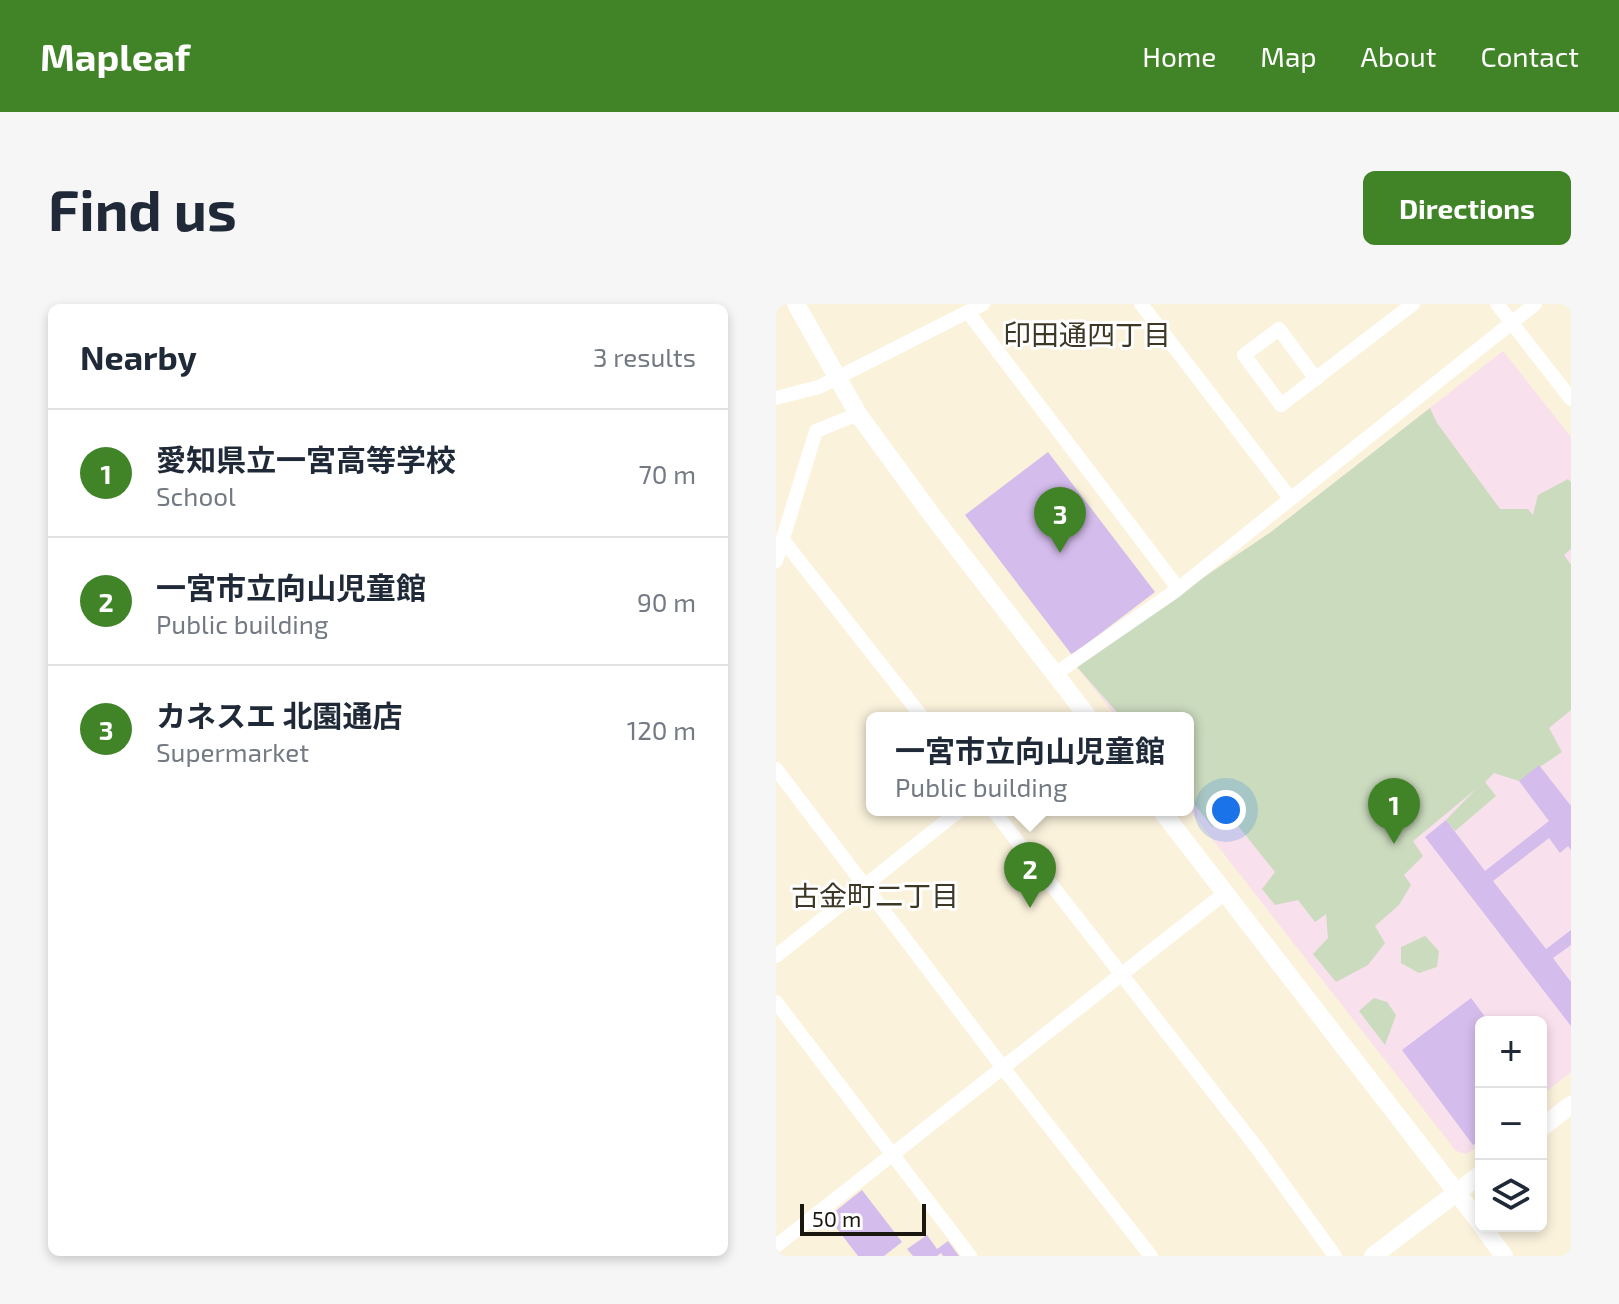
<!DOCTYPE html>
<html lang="en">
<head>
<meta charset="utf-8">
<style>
	body { margin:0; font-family:"Exo 2","Noto Sans JP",sans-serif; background:#f6f6f7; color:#1f2937 }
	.controls { position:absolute; right:24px; bottom:24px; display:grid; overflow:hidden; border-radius:12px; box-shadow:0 4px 12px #0003 }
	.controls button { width:72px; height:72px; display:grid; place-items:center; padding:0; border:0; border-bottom:2px solid #e0e1e3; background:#fff; color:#1f2937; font:40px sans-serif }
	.scale { position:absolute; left:24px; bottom:20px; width:126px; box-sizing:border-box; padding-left:8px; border:4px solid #1a170f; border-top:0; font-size:22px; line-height:28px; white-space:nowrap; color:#1a170f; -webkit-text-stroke:6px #fff; paint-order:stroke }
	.you { position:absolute; left:450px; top:506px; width:28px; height:28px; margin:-20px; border:6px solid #fff; border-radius:50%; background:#1a73e8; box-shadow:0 0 0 12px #1a73e833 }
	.badge { display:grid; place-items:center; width:52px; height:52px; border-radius:50%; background:#418427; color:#fff; font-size:26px; font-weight:700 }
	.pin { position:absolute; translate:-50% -66px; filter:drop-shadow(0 2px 4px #0008) }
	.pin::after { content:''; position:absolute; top:42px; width:28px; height:24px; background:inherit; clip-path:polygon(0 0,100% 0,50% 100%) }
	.popup { position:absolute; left:90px; top:408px; width:328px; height:104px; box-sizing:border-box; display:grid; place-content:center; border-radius:12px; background:#fff; filter:drop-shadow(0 2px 6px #0005); font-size:26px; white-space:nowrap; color:#747a83 }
	.popup b { font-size:30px; color:#1f2937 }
	.popup::after { content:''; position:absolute; left:50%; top:100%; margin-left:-16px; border:16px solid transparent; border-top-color:#fff }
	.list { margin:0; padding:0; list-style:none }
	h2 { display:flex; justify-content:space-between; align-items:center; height:104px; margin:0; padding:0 32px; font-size:34px }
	h2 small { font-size:26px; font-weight:400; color:#747a83 }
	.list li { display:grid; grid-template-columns:52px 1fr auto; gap:24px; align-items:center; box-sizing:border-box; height:128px; padding:0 32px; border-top:2px solid #e0e1e3 }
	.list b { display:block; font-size:30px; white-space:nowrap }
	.list p { margin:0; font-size:26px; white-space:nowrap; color:#747a83 }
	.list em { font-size:26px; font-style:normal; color:#747a83 }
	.icon { flex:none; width:44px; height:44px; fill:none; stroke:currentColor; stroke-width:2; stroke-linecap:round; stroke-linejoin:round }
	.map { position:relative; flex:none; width:795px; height:952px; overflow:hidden; border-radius:12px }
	header { display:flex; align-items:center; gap:48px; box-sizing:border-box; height:112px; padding:0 40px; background:#418427; color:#fff }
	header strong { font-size:38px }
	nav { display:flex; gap:44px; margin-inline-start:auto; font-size:28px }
	.intro { display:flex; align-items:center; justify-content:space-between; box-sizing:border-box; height:192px; padding:0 48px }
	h1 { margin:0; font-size:56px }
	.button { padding:20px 36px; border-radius:12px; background:#418427; color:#fff; font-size:28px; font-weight:700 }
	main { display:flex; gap:48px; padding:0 48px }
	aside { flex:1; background:#fff; border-radius:12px; box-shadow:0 4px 12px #0003 }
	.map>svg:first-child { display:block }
</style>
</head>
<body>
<header>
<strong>Mapleaf</strong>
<nav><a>Home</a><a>Map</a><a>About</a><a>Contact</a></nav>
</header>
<div class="intro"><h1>Find us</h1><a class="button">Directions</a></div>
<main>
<aside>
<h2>Nearby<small>3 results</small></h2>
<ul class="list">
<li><span class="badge">1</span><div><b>愛知県立一宮高等学校</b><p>School</p></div><em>70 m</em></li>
<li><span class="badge">2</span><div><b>一宮市立向山児童館</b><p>Public building</p></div><em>90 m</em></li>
<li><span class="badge">3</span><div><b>カネスエ 北園通店</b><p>Supermarket</p></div><em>120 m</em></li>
</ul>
</aside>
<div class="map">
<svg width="795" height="952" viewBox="0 0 795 952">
	<rect width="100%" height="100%" fill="#faf2db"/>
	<polygon fill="#f8e0ec" points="727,47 795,133 795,768 765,792 765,718 705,718 705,839 691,850 680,847 412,504 412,414 341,414 301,363 302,358 495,228"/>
	<g fill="#cbdbbe">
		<polygon points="654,104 661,119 724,205 752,205 757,211 762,191 792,175 795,178 795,245 788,251 795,261 795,406 773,424 786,448 743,477 718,469 709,478 720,492 679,527 670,516 700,485 637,537 647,552 628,571 635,581 623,601 599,622 609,639 592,661 560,678 537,650 552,634 550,610 539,618 522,596 499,601 486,585 499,568 451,508 436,523 412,492 412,471 418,468 412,460 412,414 346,414 301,363 302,358 495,228"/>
		<polygon points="649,632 663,647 661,663 643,669 625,659 625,643"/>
		<polygon points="598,694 611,698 620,711 609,741 583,707"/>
	</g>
	<g fill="#d4bcec">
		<polygon points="272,148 379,288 296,351 189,211"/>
		<polygon points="763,461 795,502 795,546 792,542 784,549 773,534 717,577 770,645 795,626 795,641 777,654 795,678 795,722 649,533 670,516 709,567 773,517 743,477"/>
		<polygon points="695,694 713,718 705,718 705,835 697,841 626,746"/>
		<polygon points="86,886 126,938 108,952 82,952 52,913"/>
		<polygon points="151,931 161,945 172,937 183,952 167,952 165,949 161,952 137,952 131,945"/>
	</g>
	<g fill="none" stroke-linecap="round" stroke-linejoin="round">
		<g stroke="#fff" stroke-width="14">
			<polyline points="365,0 514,194"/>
			<polyline points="721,0 795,95"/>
			<polyline points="192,8 402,284"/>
			<polyline points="540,75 503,25 468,51 505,101 637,0"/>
			<polyline points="0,94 43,83 207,0"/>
			<polyline points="7,236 147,414"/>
			<polyline points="0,257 40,127 82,110"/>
			<polyline points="279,370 398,288 759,0"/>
			<polyline points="0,465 228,765 375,952"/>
			<polyline points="217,506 481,844 559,952"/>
			<polyline points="0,652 184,506"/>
			<polyline points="0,698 194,952"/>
			<polyline points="0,942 449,589"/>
		</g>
		<g stroke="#fff" stroke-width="18">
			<polyline points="20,0 82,110 158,214 313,414"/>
			<polyline points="385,506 705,920"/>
			<polyline points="765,824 795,801"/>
			<polyline points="706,922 728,952"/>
			<polyline points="597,952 705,870"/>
		</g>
	</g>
	<g text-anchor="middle" stroke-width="6" stroke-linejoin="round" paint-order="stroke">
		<g font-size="28" fill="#3d3725" stroke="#fff">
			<text x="311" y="41">印田通四丁目</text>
			<text x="99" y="602">古金町二丁目</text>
		</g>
	</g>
</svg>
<div class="controls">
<button>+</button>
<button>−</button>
<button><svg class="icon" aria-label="layers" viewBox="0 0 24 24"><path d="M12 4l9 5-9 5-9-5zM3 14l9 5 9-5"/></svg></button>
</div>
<div class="scale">50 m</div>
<div class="you"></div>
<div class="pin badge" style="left:618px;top:540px">1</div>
<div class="pin badge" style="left:254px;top:604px">2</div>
<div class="popup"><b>一宮市立向山児童館</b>Public building</div>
<div class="pin badge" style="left:284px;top:249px">3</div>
</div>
</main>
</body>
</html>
